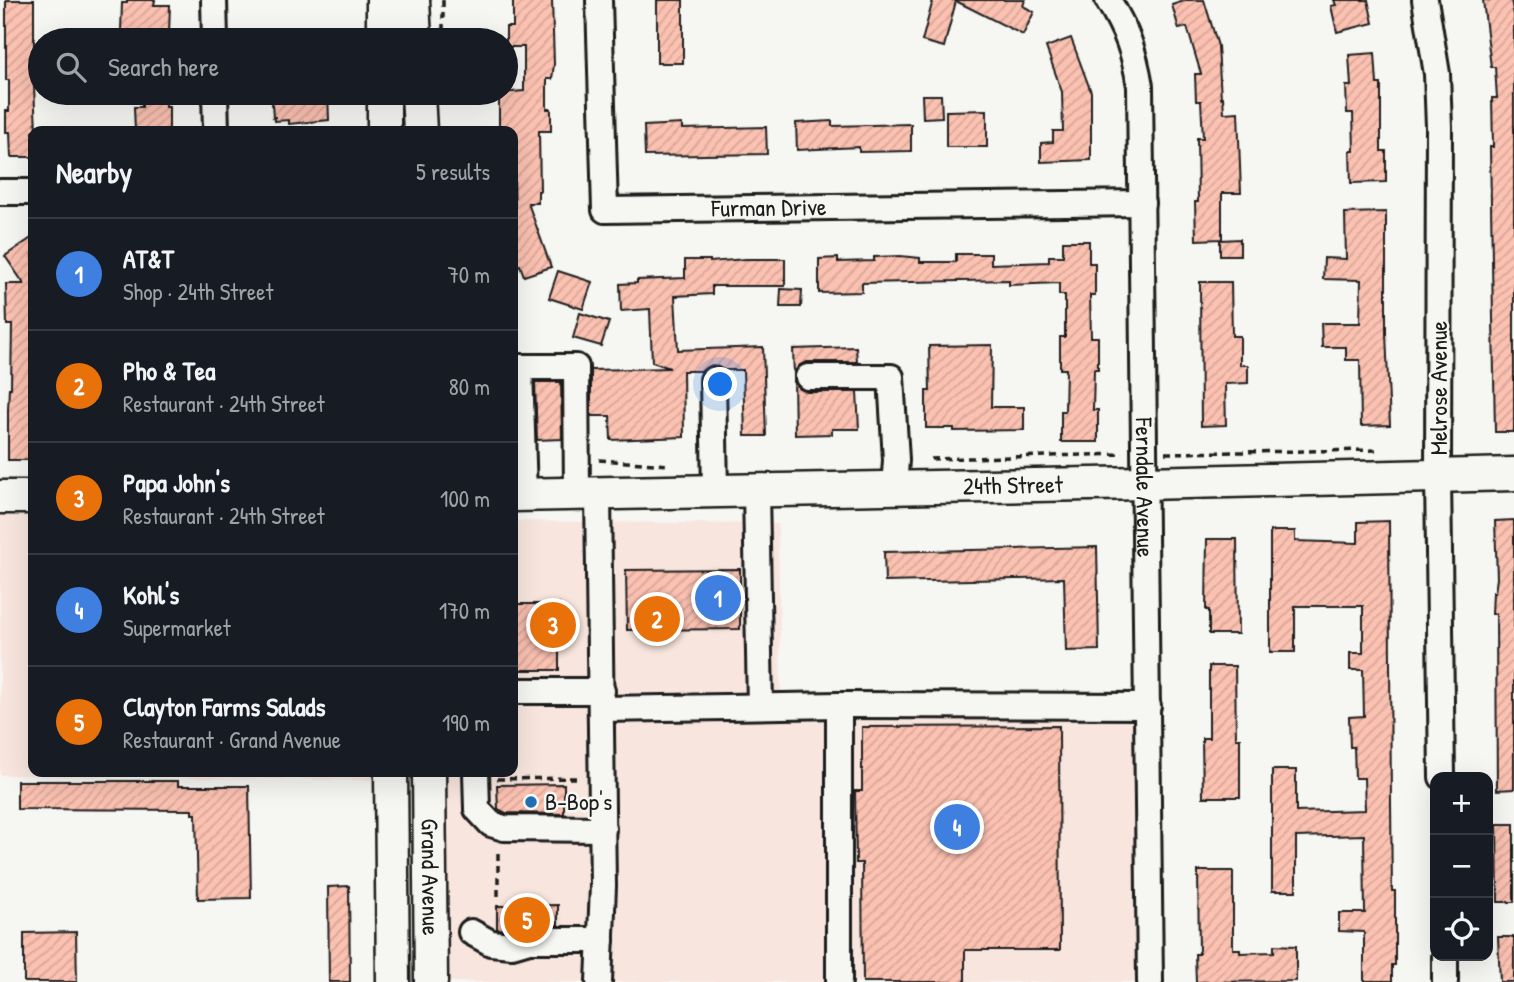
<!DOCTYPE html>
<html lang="en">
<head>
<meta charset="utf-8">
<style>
	body { margin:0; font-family:"Patrick Hand",sans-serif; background:#20242c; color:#f1f3f6 }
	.controls { position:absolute; right:21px; bottom:21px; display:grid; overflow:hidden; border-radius:14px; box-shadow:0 7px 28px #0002 }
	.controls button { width:63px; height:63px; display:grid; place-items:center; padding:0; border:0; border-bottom:2px solid #363941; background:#171b24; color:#f1f3f6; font:35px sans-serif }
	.you { position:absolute; left:721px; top:385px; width:24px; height:24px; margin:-18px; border:5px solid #fff; border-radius:50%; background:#1a73e8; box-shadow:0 0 0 10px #1a73e833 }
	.badge { display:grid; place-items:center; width:46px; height:46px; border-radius:50%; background:#1a73e8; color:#fff; font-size:23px; font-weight:700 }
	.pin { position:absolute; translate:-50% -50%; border:4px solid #fff; box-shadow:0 2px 7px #0006 }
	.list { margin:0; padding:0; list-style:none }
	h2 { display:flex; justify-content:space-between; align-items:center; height:91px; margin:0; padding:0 28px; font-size:30px }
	h2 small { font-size:23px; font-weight:400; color:#9ea1a6 }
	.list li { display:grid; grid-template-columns:46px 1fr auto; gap:21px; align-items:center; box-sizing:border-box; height:112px; padding:0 28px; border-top:2px solid #363941 }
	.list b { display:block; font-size:26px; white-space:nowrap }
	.list p { margin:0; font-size:23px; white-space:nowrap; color:#9ea1a6 }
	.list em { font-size:23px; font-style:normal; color:#9ea1a6 }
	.icon { flex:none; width:38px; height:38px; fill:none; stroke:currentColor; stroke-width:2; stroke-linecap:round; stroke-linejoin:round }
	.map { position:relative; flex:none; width:1514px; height:982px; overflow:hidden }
	.search { position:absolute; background:#171b24; box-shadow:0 7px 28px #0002; left:28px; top:28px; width:490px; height:77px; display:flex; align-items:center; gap:18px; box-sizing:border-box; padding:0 24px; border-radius:38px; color:#9ea1a6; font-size:26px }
	.panel { position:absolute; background:#171b24; box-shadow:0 7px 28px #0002; left:28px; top:126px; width:490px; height:651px; border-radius:14px }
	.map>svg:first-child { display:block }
</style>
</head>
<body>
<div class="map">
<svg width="1514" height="982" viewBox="0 0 1514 982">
	<defs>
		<pattern id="building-hatch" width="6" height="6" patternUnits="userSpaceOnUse" patternTransform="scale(1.75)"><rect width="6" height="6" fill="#fbc1b1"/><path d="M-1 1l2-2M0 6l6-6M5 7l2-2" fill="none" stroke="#d7a598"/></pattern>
	</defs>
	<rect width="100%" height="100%" fill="#f6f6f2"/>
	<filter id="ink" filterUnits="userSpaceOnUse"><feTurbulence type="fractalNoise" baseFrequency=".0143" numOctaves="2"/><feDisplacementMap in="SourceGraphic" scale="14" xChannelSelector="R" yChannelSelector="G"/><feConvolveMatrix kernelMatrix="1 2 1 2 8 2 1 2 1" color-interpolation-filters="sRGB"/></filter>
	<g filter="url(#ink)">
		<polygon fill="#f8e6de" points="0,516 33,516 33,772 513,772 513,521 778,524 781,700 1135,694 1144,982 438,982 436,781 0,775"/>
		<g fill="url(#building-hatch)" stroke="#1c1c1c" stroke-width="2">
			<polygon points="6,0 34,0 34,47 40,46 40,63 33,63 36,131 33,131 33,157 11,157 10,132 6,132 6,111 9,111 9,80 6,80"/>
			<polygon points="127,0 155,0 154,5 170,5 169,33 121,31 122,3 127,3"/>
			<polygon points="513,0 552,0 554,64 552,79 547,79 547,109 551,109 551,131 539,131 540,191 538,191 538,203 528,203 551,267 524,276 520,265 513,268 513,221 515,220 513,131 499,131 499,93 524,91 524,47 506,47 506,27 513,27"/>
			<rect x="657" y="0" width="26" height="63"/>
			<polygon points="933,0 1025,0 1023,6 1034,12 1023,35 956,1 944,47 922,41"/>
			<polygon points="1187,0 1204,0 1218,46 1221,98 1223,97 1224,113 1238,112 1241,193 1222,193 1222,239 1196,240 1195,202 1198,202 1197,138 1203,138 1201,101 1196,101 1195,74 1201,74 1187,27 1179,29 1172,5"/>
			<polygon points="1334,0 1368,0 1373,23 1337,32 1331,6 1336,5"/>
			<polygon points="1483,0 1511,0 1514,15 1514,432 1495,432 1490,147 1493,147 1492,98 1497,98 1495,67 1491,67"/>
			<polygon points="1071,38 1091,92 1091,160 1041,162 1041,143 1053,142 1053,131 1063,131 1062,92 1046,47"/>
			<polygon points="1375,53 1377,84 1381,84 1381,151 1386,151 1386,182 1351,183 1350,151 1354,151 1353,113 1347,113 1346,86 1351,86 1349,55"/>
			<polygon points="142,93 166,93 165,107 169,107 169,131 135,131 134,107 142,107"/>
			<polygon points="275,93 328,93 329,120 289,124 289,120 275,121 275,117 273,118 272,102 275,101"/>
			<polygon points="922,95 941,95 942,117 923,118"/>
			<polygon points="987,110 987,147 946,147 946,111"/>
			<polygon points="832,121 832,126 911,124 911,151 859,152 859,147 797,150 796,123"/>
			<polygon points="682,124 682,129 766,127 767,154 645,156 644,126"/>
			<polygon points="1386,212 1386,333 1390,425 1361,426 1360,360 1346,360 1346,347 1322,347 1321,323 1360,323 1361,280 1323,279 1324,258 1346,259 1345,213"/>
			<polygon points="33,237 33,460 8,460 8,410 9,388 11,388 12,325 7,325 6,284 24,284 5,256"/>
			<polygon points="1240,239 1240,255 1220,255 1220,240"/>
			<polygon points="1063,241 1089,241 1089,263 1095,263 1095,295 1090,295 1091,337 1098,337 1098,369 1094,369 1093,410 1098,410 1098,442 1061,442 1061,411 1065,411 1066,369 1060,369 1060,337 1065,337 1065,295 1059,295 1059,283 1009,285 1009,280 862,283 862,292 819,293 819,259 838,258 838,262 874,261 874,257 900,256 920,258 920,262 956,262 956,254 991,254 991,264 1049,262 1049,256 1063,256"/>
			<polygon points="746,259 785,259 785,286 712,286 712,294 675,296 678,350 763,347 766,436 745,436 743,370 724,370 712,365 702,371 683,371 684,437 611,440 610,416 591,416 591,370 670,368 652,362 650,309 621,311 620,284 637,283 637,280 685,278 685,260 710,260 710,262"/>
			<polygon points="558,271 592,282 583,309 549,298"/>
			<polygon points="1200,282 1231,282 1232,336 1240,336 1240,365 1248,365 1248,383 1225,384 1226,425 1201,426"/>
			<polygon points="781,289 802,290 801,307 780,307"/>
			<polygon points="580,313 609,322 601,346 573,338"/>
			<polygon points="992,345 991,407 1024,407 1024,430 954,431 954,428 926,428 926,391 930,391 929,346"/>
			<polygon points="856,347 857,362 807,362 800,365 794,375 793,349"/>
			<polygon points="794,379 800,389 807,392 857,392 859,429 832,429 832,434 795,435"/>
			<polygon points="535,382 561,382 562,439 537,440"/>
			<polygon points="1514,520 1514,789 1497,790 1496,614 1492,614 1493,592 1495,593 1497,578 1495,521"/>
			<polygon points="1389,521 1391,804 1392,891 1395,891 1395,965 1392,965 1392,981 1364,981 1364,932 1339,931 1339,913 1365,913 1364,835 1296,837 1296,891 1272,891 1272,770 1296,770 1296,812 1365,810 1364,778 1355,778 1354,747 1350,747 1349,717 1364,716 1363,670 1350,670 1350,653 1363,653 1363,606 1295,606 1295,652 1270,652 1270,531 1295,531 1295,541 1358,543 1358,522"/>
			<polygon points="1207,539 1237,539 1238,634 1209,634 1209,610 1206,610"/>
			<polygon points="1097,547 1099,650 1066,651 1064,578 885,582 884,552"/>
			<polygon points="740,569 740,629 627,630 626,570"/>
			<polygon points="513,604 559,604 559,670 518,670 518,661 513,661"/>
			<polygon points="1209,666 1235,666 1236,738 1240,738 1240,797 1203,797 1202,738 1209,738"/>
			<polygon points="1059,726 1060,950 965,950 965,982 863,982 862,863 856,863 855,791 862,791 862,727"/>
			<polygon points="17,781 178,781 178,786 249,786 251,898 198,899 196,814 192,814 192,810 17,809"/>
			<polygon points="564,784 564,814 506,813 498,809 497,785"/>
			<polygon points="1497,824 1514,824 1514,902 1498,902"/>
			<polygon points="1198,871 1233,871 1233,949 1240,949 1240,953 1274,952 1274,945 1296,946 1296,981 1196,982 1195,954 1199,954"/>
			<polygon points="349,886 350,982 329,982 328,887"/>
			<polygon points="558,905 558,925 529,925 511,930 497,929 497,906"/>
			<polygon points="76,932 77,982 24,982 24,933"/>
			<polygon points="1498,937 1514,937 1514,982 1500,982"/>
		</g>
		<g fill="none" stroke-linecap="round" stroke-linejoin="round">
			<defs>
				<g id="minor">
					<polyline points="214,0 215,40"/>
					<path id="s1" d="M599,0L605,210L1142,203"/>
					<path id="s2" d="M1108,0C1127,31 1134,51 1140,86L1150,982"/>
					<polyline points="1425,0 1437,74 1439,127 1438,476 1442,777"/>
					<polyline points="215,93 216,131"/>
					<polyline points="0,192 33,192"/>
					<polyline points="808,377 891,377 896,460 894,488"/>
					<polyline points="713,380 715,492"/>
					<polyline points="756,491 760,706"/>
					<polyline points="598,494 603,886 599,982"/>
					<polyline points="524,495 520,367 576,367 577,494"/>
					<polyline points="513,691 602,691"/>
					<polyline points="839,705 839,982"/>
					<polyline points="602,709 839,705 1148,706"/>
					<polyline points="476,772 477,809 491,824 504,828 603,829"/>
					<polyline points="471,932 491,943 512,945 529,940 601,940"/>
					<polyline points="1445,956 1445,982"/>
				</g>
				<g id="major">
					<polyline points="383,0 383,40"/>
					<polyline points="413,0 415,40"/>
					<polyline points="384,93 384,131"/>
					<polyline points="418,93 420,131"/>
					<path id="s3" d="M513,495L1145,483L1514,474"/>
					<polyline points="0,497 33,497"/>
					<polyline points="391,772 393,982"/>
					<path id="s4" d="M429,772L431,982"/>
				</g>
			</defs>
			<use href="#minor" stroke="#1c1c1c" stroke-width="30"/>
			<use href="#major" stroke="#1c1c1c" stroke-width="37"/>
			<g stroke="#1c1c1c" stroke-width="3.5" stroke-dasharray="7 5" stroke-linecap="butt">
				<polyline points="443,0 443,40"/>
				<polyline points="1165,453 1378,450"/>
				<polyline points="931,459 1123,454"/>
				<polyline points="599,460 668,465"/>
				<polyline points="497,779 576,778"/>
				<polyline points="498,896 498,848"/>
			</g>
			<use href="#minor" stroke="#f6f6f2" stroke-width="24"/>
			<use href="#major" stroke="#f6f6f2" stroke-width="32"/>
		</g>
	</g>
	<circle fill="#1f6fb2" stroke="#f6f6f2" stroke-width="2.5" cx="531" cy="802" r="7"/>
	<g text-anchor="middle" stroke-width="5" stroke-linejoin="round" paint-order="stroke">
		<g font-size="24" fill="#1c1c1c" stroke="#f6f6f2">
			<text dy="8" stroke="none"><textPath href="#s1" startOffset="374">Furman Drive</textPath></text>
			<text transform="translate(1439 388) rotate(-90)" y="8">Melrose Avenue</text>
			<text dy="8" stroke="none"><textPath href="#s3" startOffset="500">24th Street</textPath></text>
			<text dy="8" stroke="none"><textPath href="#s2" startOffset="494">Ferndale Avenue</textPath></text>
			<text dy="8" stroke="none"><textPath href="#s4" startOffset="105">Grand Avenue</textPath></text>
		</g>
		<g font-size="24" fill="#1c1c1c" stroke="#f6f6f2" text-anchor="start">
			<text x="545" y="810">B-Bop's</text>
		</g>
	</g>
</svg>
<div class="controls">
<button>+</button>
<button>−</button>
<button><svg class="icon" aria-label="locate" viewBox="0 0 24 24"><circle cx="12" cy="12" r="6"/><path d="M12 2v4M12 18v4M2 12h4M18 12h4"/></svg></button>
</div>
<div class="you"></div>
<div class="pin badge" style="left:718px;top:598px;background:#3f7fe0">1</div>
<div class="pin badge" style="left:657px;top:619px;background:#e8710a">2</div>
<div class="pin badge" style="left:553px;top:625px;background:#e8710a">3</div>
<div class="pin badge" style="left:957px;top:827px;background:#3f7fe0">4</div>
<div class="pin badge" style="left:527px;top:920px;background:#e8710a">5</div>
<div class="search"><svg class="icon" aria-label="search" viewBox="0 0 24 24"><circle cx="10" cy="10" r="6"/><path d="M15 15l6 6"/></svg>Search here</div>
<section class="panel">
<h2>Nearby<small>5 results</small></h2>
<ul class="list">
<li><span class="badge" style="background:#3f7fe0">1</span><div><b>AT&amp;T</b><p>Shop · 24th Street</p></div><em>70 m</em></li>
<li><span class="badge" style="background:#e8710a">2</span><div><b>Pho &amp; Tea</b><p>Restaurant · 24th Street</p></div><em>80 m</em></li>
<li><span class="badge" style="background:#e8710a">3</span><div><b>Papa John's</b><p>Restaurant · 24th Street</p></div><em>100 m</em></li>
<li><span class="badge" style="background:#3f7fe0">4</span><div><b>Kohl's</b><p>Supermarket</p></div><em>170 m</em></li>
<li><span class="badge" style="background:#e8710a">5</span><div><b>Clayton Farms Salads</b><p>Restaurant · Grand Avenue</p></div><em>190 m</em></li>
</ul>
</section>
</div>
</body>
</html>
